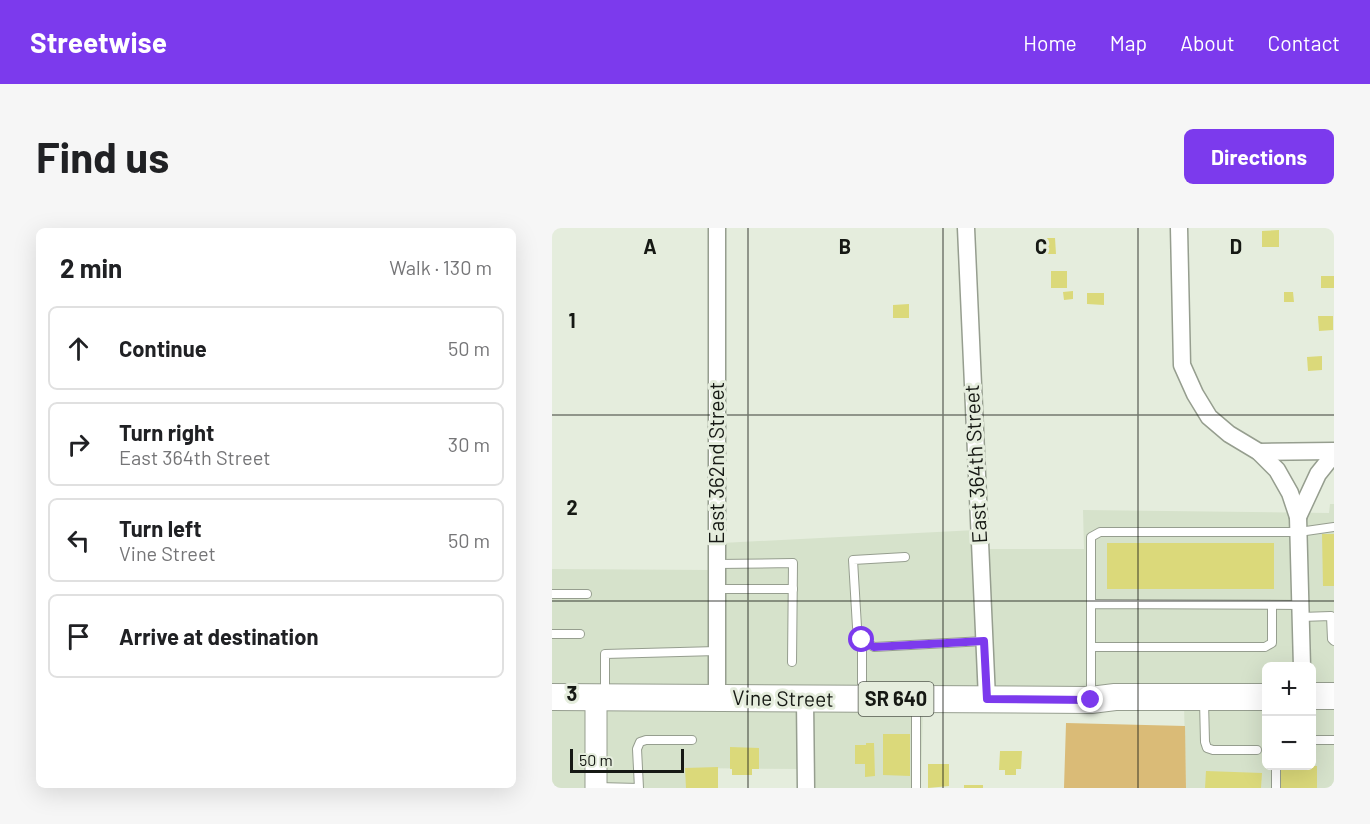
<!DOCTYPE html>
<html lang="en">
<head>
<meta charset="utf-8">
<style>
	body { margin:0; font-family:Barlow,sans-serif; background:#f6f6f6; color:#202124 }
	.controls { position:absolute; right:18px; bottom:18px; display:grid; overflow:hidden; border-radius:9px; box-shadow:0 6px 24px #0002 }
	.controls button { width:54px; height:54px; display:grid; place-items:center; padding:0; border:0; border-bottom:2px solid #e0e0e0; background:#fff; color:#202124; font:30px sans-serif }
	.scale { position:absolute; left:18px; bottom:15px; width:114px; box-sizing:border-box; padding-left:6px; border:3px solid #161914; border-top:0; font-size:16px; line-height:21px; white-space:nowrap; color:#161914; -webkit-text-stroke:4px #e5eddd; paint-order:stroke }
	.stop { position:absolute; width:18px; height:18px; margin:-14px; border:4px solid #7c3aed; border-radius:50%; background:#fff }
	.stop.end { background:#7c3aed; border-color:#fff; box-shadow:0 2px 6px #0008 }
	.list { margin:0; padding:0; list-style:none }
	h2 { display:flex; justify-content:space-between; align-items:center; height:78px; margin:0; padding:0 24px; font-size:26px }
	h2 small { font-size:20px; font-weight:400; color:#757577 }
	.list li { display:grid; grid-template-columns:39px 1fr auto; gap:18px; align-items:center; box-sizing:border-box; height:84px; margin:0 12px 12px; padding:0 12px; border:2px solid #e0e0e0; border-radius:9px }
	.list b { display:block; font-size:22px; white-space:nowrap }
	.list p { margin:0; font-size:20px; white-space:nowrap; color:#757577 }
	.list em { font-size:20px; font-style:normal; color:#757577 }
	.icon { flex:none; width:33px; height:33px; fill:none; stroke:currentColor; stroke-width:2; stroke-linecap:round; stroke-linejoin:round }
	.map { position:relative; flex:none; width:782px; height:560px; overflow:hidden; border-radius:9px }
	header { display:flex; align-items:center; gap:36px; box-sizing:border-box; height:84px; padding:0 30px; background:#7c3aed; color:#fff }
	header strong { font-size:28px }
	nav { display:flex; gap:33px; margin-inline-start:auto; font-size:21px }
	.intro { display:flex; align-items:center; justify-content:space-between; box-sizing:border-box; height:144px; padding:0 36px }
	h1 { margin:0; font-size:42px }
	.button { padding:15px 27px; border-radius:9px; background:#7c3aed; color:#fff; font-size:21px; font-weight:700 }
	main { display:flex; gap:36px; padding:0 36px }
	aside { flex:1; background:#fff; border-radius:9px; box-shadow:0 6px 24px #0002 }
	.map>svg:first-child { display:block }
</style>
</head>
<body>
<header>
<strong>Streetwise</strong>
<nav><a>Home</a><a>Map</a><a>About</a><a>Contact</a></nav>
</header>
<div class="intro"><h1>Find us</h1><a class="button">Directions</a></div>
<main>
<aside>
<h2>2 min<small>Walk · 130 m</small></h2>
<ul class="list">
<li><svg class="icon" aria-label="ahead" viewBox="0 0 24 24"><path d="M12 20V5M6 11l6-6 6 6"/></svg><div><b>Continue</b></div><em>50 m</em></li>
<li><svg class="icon" aria-label="right" viewBox="0 0 24 24"><path d="M7 20v-9h11M14 6l5 5-5 5"/></svg><div><b>Turn right</b><p>East 364th Street</p></div><em>30 m</em></li>
<li><svg class="icon" aria-label="left" viewBox="0 0 24 24"><path d="M17 20v-9H6M10 6l-5 5 5 5"/></svg><div><b>Turn left</b><p>Vine Street</p></div><em>50 m</em></li>
<li><svg class="icon" aria-label="arrive" viewBox="0 0 24 24"><path d="M6 21V4h12l-3 4 3 4H6"/></svg><div><b>Arrive at destination</b></div></li>
</ul>
</aside>
<div class="map">
<svg width="782" height="560" viewBox="0 0 782 560">
	<rect width="100%" height="100%" fill="#e5eddd"/>
	<g fill="#d6e2cb">
		<polygon points="778,276 782,276 782,463 760,463 760,439 714,439 714,464 439,466 431,321 532,321 531,282 777,285"/>
		<polygon points="424,302 431,467 168,466 170,315"/>
		<polygon points="0,341 161,342 161,466 0,466"/>
		<polygon points="0,473 41,474 41,560 0,560"/>
		<polygon points="47,474 250,476 248,541 134,540 134,560 51,560"/>
		<polygon points="257,476 371,477 369,560 257,560"/>
		<polygon points="714,476 714,538 760,538 760,476 782,476 782,560 634,560 632,477"/>
	</g>
	<polygon fill="#dabb77" points="514,495 633,498 634,560 512,560"/>
	<g fill="#dbd97a">
		<polygon points="727,2 727,19 710,19 710,3"/>
		<polygon points="486,10 503,10 504,26 487,26"/>
		<rect x="499" y="43" width="16" height="17"/>
		<rect x="769" y="48" width="13" height="12"/>
		<polygon points="521,63 521,71 512,72 511,64"/>
		<polygon points="732,64 741,64 742,74 732,74"/>
		<polygon points="535,65 552,65 552,77 535,76"/>
		<polygon points="357,76 357,90 341,90 341,77"/>
		<polygon points="766,88 781,88 781,102 767,103"/>
		<polygon points="770,128 770,142 756,143 755,129"/>
		<polygon points="770,306 782,306 782,358 771,358"/>
		<rect x="555" y="315" width="167" height="46"/>
		<polygon points="331,506 358,506 358,548 331,547"/>
		<polygon points="314,515 322,515 323,548 313,549 313,536 303,536 303,517 314,517"/>
		<polygon points="178,519 207,520 207,541 200,541 200,547 180,547 180,541 178,541"/>
		<polygon points="448,523 470,523 469,541 464,541 464,547 453,547 453,542 447,542"/>
		<polygon points="376,536 397,536 397,558 376,560"/>
		<rect x="729" y="538" width="36" height="22"/>
		<polygon points="166,539 166,560 134,560 133,540"/>
		<polygon points="654,543 710,545 709,560 653,560"/>
		<rect x="412" y="557" width="19" height="3"/>
	</g>
	<g fill="none" stroke-linecap="round" stroke-linejoin="round">
		<defs>
			<g id="service">
				<polyline points="353,329 301,332 305,399 310,412 322,419 432,413"/>
				<polyline points="165,336 241,335 240,434"/>
				<polyline points="165,361 241,361"/>
				<polyline points="0,366 35,366"/>
				<polyline points="539,376 539,309 548,304 747,304 782,299"/>
				<polyline points="749,389 779,388 780,411 782,413"/>
				<polyline points="0,406 28,406"/>
				<polyline points="539,419 713,419 720,415 720,377"/>
				<polyline points="53,466 53,426 165,423"/>
				<polyline points="310,469 310,412"/>
				<polyline points="539,469 539,376 749,377"/>
				<polyline points="652,473 653,514 655,520 661,522 705,522"/>
				<polyline points="760,512 782,512"/>
				<polyline points="45,559 87,560 85,521 88,514 94,512 140,512"/>
				<polyline points="364,560 364,475"/>
				<polyline points="724,560 724,538"/>
			</g>
			<g id="minor">
				<polyline points="165,0 165,470"/>
				<polyline points="414,0 435,471"/>
				<polyline points="627,0 630,137 643,166 657,189 677,206 707,224 725,242 738,265 746,289 750,439"/>
				<polyline points="707,224 782,223"/>
				<polyline points="746,289 766,246 782,226"/>
				<polyline points="253,472 254,560"/>
			</g>
			<polyline id="tertiary" points="44,470 44,560"/>
			<g id="primary">
				<polyline points="760,468 782,468"/>
				<polyline points="0,469 539,472 563,469 714,469"/>
			</g>
		</defs>
		<use href="#service" stroke="#969e8f" stroke-width="10"/>
		<use href="#minor" stroke="#969e8f" stroke-width="19"/>
		<use href="#tertiary" stroke="#969e8f" stroke-width="23"/>
		<use href="#primary" stroke="#969e8f" stroke-width="28"/>
		<use href="#service" stroke="#fff" stroke-width="8"/>
		<use href="#minor" stroke="#fff" stroke-width="16"/>
		<use href="#tertiary" stroke="#fff" stroke-width="21"/>
		<use href="#primary" stroke="#fff" stroke-width="26"/>
	</g>
	<g fill="none" stroke-linecap="round" stroke-linejoin="round">
		<polyline stroke="#7c3aed" stroke-width="8" points="310,412 322,419 432,413 435,471 539,472"/>
	</g>
	<path fill="none" stroke="#161914" stroke-width="1.5" stroke-opacity="0.55" d="M196,0V560M391,0V560M586,0V560M0,187H782M0,373H782"/>
	<g text-anchor="middle" stroke-width="6" stroke-linejoin="round" paint-order="stroke">
		<rect fill="#e5eddd" stroke="#545950" stroke-width="1.5" x="306.5" y="454" width="75" height="34" rx="4.5"/>
		<g font-size="20" font-weight="bold" fill="#161914">
			<text x="344" y="478">SR 640</text>
		</g>
		<g font-size="21" fill="#161914" stroke="#e5eddd">
			<text transform="translate(165 235) rotate(-90)" y="7">East 362nd Street</text>
			<text transform="translate(424 236) rotate(-93)" y="7">East 364th Street</text>
			<text transform="translate(231 471) rotate(1)" y="7">Vine Street</text>
		</g>
	</g>
	<g font-size="20" text-anchor="middle" font-weight="bold" fill="#161914" stroke="#e5eddd" stroke-width="6" stroke-linejoin="round" paint-order="stroke">
		<text x="98" y="26">A</text>
		<text x="293" y="26">B</text>
		<text x="489" y="26">C</text>
		<text x="684" y="26">D</text>
		<text x="20" y="100">1</text>
		<text x="20" y="287">2</text>
		<text x="20" y="473">3</text>
	</g>
</svg>
<div class="controls">
<button>+</button>
<button>−</button>
</div>
<div class="scale">50 m</div>
<div class="stop" style="left:310px;top:412px"></div>
<div class="stop end" style="left:539px;top:472px"></div>
</div>
</main>
</body>
</html>
